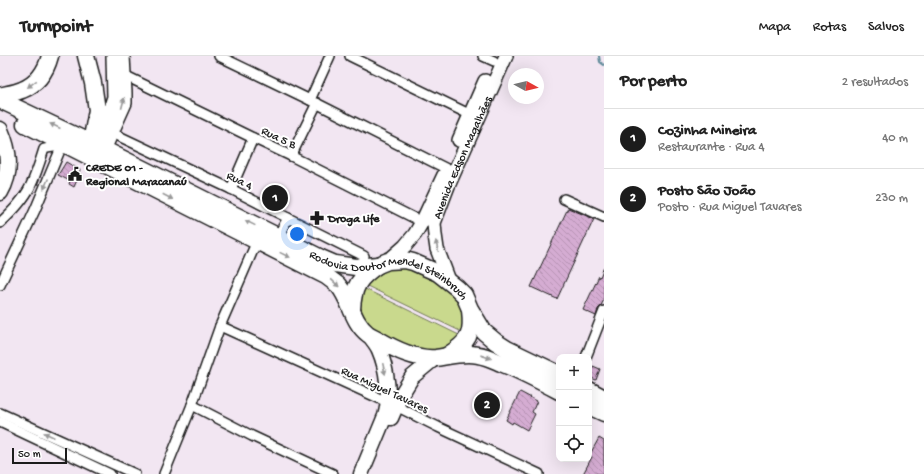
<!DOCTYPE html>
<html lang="pt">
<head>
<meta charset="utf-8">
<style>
	body { margin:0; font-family:"Gochi Hand",sans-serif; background:#f2f2f2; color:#222 }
	.controls { position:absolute; right:12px; bottom:12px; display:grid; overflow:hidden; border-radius:8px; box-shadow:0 4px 16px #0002 }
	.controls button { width:36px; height:36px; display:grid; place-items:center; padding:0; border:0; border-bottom:1px solid #e0e0e0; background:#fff; color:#222; font:20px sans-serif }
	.compass { position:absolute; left:508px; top:12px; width:36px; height:36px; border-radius:50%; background:#fff; box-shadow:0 4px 16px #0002; rotate:98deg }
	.scale { position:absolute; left:12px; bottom:10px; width:55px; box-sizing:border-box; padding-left:4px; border:2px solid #1c1c1c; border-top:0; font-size:11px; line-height:14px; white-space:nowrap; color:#1c1c1c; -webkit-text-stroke:3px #fff; paint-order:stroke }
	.you { position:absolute; left:297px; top:178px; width:14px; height:14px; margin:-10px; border:3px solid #fff; border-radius:50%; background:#1a73e8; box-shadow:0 0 0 6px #1a73e833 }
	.badge { display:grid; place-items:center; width:26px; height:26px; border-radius:50%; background:#1c1c1c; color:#fff; font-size:13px; font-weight:700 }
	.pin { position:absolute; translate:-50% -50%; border:2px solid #fff; box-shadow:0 1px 4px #0006 }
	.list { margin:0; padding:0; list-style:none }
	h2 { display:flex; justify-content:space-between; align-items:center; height:52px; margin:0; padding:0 16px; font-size:17px }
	h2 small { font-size:13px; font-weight:400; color:#767676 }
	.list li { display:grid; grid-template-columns:26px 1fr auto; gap:12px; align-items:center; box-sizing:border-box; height:60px; padding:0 16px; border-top:1px solid #e0e0e0 }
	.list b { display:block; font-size:15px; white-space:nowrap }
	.list p { margin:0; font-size:13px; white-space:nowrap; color:#767676 }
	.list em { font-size:13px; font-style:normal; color:#767676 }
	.icon { flex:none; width:22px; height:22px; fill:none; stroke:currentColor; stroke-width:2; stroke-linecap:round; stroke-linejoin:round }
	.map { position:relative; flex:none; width:604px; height:418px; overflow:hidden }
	header { display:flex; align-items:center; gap:24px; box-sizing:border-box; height:56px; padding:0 20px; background:#fff; border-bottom:1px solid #e0e0e0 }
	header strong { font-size:19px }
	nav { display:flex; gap:22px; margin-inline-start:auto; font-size:14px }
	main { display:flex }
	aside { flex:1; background:#fff }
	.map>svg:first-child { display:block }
</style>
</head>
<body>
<header>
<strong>Turnpoint</strong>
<nav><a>Mapa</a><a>Rotas</a><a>Salvos</a></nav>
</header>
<main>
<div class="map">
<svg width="604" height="418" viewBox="0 0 604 418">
	<defs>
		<pattern id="building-back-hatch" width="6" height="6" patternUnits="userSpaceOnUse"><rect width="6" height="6" fill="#d5acd2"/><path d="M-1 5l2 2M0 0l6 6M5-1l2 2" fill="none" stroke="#b693b4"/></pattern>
	</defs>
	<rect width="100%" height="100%" fill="#f2e6f2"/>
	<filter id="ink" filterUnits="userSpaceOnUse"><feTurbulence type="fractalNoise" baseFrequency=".025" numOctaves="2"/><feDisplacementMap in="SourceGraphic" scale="8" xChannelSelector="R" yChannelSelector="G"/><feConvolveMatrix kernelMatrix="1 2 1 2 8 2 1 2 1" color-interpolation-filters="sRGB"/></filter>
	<g filter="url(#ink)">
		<g fill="#c9d98d" stroke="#727a54">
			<polygon points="402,212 411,214 446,231 461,247 465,256 462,276 363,228 367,224 387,213"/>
			<polygon points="361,231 461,280 442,295 418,296 372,274 361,261 357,244"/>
		</g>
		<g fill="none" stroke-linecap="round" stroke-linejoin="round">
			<polyline stroke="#5d8998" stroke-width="2" points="599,0 600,6 604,9"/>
		</g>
		<g fill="url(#building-back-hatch)" stroke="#1c1c1c">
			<polygon points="66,106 80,114 79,116 80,117 74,131 69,128 70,125 58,119"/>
			<polygon points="568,152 594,163 557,243 531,231"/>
			<polygon points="604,211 604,243 601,250 598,253 596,260 583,254 599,220 600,221"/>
			<polygon points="593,310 600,313 596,324 589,321 589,314 591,314"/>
			<polygon points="520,336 537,345 532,356 535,358 527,374 513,366 512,368 506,364"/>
			<polygon points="599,382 604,385 604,418 583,418 592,401 589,400"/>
		</g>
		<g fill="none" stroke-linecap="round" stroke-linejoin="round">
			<defs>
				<g id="street">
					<polyline points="219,0 310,44 447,113"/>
					<polyline points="350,0 475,61"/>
					<polyline points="483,0 494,5"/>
					<polyline points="124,19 253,82 291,100 422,166"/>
					<polyline points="310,44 330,0"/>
					<polyline points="106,74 231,133 288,162 364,200"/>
					<polyline points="291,100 317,47"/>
					<polyline points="231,133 253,82"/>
					<polyline points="564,143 604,161"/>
					<path d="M0,167C12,156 23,145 30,131C36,119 40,106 44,93C52,91 56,90 63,93"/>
					<polyline points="278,180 288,162"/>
					<polyline points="0,229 35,154 61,92"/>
					<polyline points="220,270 396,350 438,371 539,418"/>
					<polyline points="586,301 604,255"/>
					<polyline points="192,349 252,380 333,418"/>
					<polyline points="0,357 135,418"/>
					<polyline points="0,366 110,418"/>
					<polyline points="164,418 192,349 220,270 257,185"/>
				</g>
				<g id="secondary">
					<polyline points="101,80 114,41 113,0"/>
					<polyline points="459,84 485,25"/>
					<polyline points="108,96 106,92 107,87 125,47 125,37 123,0"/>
					<polyline points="388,205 405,190 415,178 422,166 444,119"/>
					<path id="s1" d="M450,227L437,193L435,179L434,167L448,130L506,0"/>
				</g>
				<g id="primary">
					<polyline points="391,362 401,339 412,321 435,302"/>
					<path d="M361,418L385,360C391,342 387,312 379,294C377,289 372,283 368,278"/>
				</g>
				<g id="highway">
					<polyline points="86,0 93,27 97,54 91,87"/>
					<path d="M0,40C7,38 15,37 22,34C37,28 46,15 50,0"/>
					<path id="s2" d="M0,44L91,87L321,202L335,208L356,211L378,209L388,205L405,204L413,206L438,217L457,232L464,239L470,253L484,276L496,286L507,293L559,318"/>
					<path d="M25,68L326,220C330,223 334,226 338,229C351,244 352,266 368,278C371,280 376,282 379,284C396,294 416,304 436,302C450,300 464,296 478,299C486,300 494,304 501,307C521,315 540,325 559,335"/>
					<path d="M0,74C9,95 12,115 0,136"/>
					<path d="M352,254C353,230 359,222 378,209"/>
					<path d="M448,299C469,286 473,278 470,254"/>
					<polyline points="589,334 604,342"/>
					<polyline points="589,350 604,357"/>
				</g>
			</defs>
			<use href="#street" stroke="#1c1c1c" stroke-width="12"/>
			<use href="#secondary" stroke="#1c1c1c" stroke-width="16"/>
			<use href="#primary" stroke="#1c1c1c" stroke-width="17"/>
			<use href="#highway" stroke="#1c1c1c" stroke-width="19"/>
			<use href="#street" stroke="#fff" stroke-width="9"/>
			<use href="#secondary" stroke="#fff" stroke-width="13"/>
			<use href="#primary" stroke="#fff" stroke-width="14"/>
			<use href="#highway" stroke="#fff" stroke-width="16"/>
		</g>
		<defs><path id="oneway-solid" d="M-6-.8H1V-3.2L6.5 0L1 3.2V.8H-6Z"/></defs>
		<g fill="#999">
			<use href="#oneway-solid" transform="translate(32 28) rotate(143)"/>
			<use href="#oneway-solid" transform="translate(123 47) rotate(-75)"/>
			<use href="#oneway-solid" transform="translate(55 70) rotate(-155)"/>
			<use href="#oneway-solid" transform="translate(46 128) rotate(113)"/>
			<use href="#oneway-solid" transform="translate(168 141) rotate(27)"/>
			<use href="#oneway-solid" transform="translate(250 167) rotate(-154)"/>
			<use href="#oneway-solid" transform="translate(437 190) rotate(-103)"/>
			<use href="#oneway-solid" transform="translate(285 199) rotate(26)"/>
			<use href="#oneway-solid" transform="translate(335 227) rotate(43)"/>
			<use href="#oneway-solid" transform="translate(486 301) rotate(19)"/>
			<use href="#oneway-solid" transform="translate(384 313) rotate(77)"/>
			<use href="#oneway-solid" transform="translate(49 379) rotate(-156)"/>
		</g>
	</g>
	<defs>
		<symbol id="civic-bare" viewBox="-9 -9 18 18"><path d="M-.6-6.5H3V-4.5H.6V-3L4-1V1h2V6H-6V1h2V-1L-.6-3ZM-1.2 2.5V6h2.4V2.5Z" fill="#1c1c1c" stroke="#fff" stroke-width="2.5" paint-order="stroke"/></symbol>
		<symbol id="pharmacy-bare" viewBox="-9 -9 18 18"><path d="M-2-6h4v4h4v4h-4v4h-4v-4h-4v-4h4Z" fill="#1c1c1c" stroke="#fff" stroke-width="2.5" paint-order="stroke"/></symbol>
	</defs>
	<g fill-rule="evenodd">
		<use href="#civic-bare" x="65" y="108" width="20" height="20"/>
		<use href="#pharmacy-bare" x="307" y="152" width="20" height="20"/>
	</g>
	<g text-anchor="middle" stroke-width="4" stroke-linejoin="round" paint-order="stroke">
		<g font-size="12" fill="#1c1c1c" stroke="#fff">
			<text transform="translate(279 81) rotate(25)" y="4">Rua 5 B</text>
			<text dy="4" stroke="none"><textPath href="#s1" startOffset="134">Avenida Edson Magalhães</textPath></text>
			<text transform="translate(240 124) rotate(27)" y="4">Rua 4</text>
			<text dy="4" stroke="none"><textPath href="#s2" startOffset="432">Rodovia Doutor Mendel Steinbruch</textPath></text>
			<text transform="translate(385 333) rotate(25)" y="4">Rua Miguel Tavares</text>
		</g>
		<g font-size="12" font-weight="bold" fill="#1c1c1c" stroke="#fff" text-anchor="start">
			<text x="86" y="115">CREDE 01 -<tspan x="86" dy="14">Regional Maracanaú</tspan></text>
			<text x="328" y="166">Droga Life</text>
		</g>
	</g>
</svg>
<div class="controls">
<button>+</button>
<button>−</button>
<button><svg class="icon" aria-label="locate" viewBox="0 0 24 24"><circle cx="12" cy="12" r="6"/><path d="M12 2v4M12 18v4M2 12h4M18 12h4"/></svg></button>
</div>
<svg class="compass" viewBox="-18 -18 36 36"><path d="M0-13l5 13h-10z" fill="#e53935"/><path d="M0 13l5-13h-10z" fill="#767676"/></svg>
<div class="scale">50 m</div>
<div class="you"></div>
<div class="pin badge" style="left:275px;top:142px">1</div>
<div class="pin badge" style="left:487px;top:349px">2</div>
</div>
<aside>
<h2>Por perto<small>2 resultados</small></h2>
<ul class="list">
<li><span class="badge">1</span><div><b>Cozinha Mineira</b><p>Restaurante · Rua 4</p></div><em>40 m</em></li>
<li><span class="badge">2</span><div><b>Posto São João</b><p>Posto · Rua Miguel Tavares</p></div><em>230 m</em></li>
</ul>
</aside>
</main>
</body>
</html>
